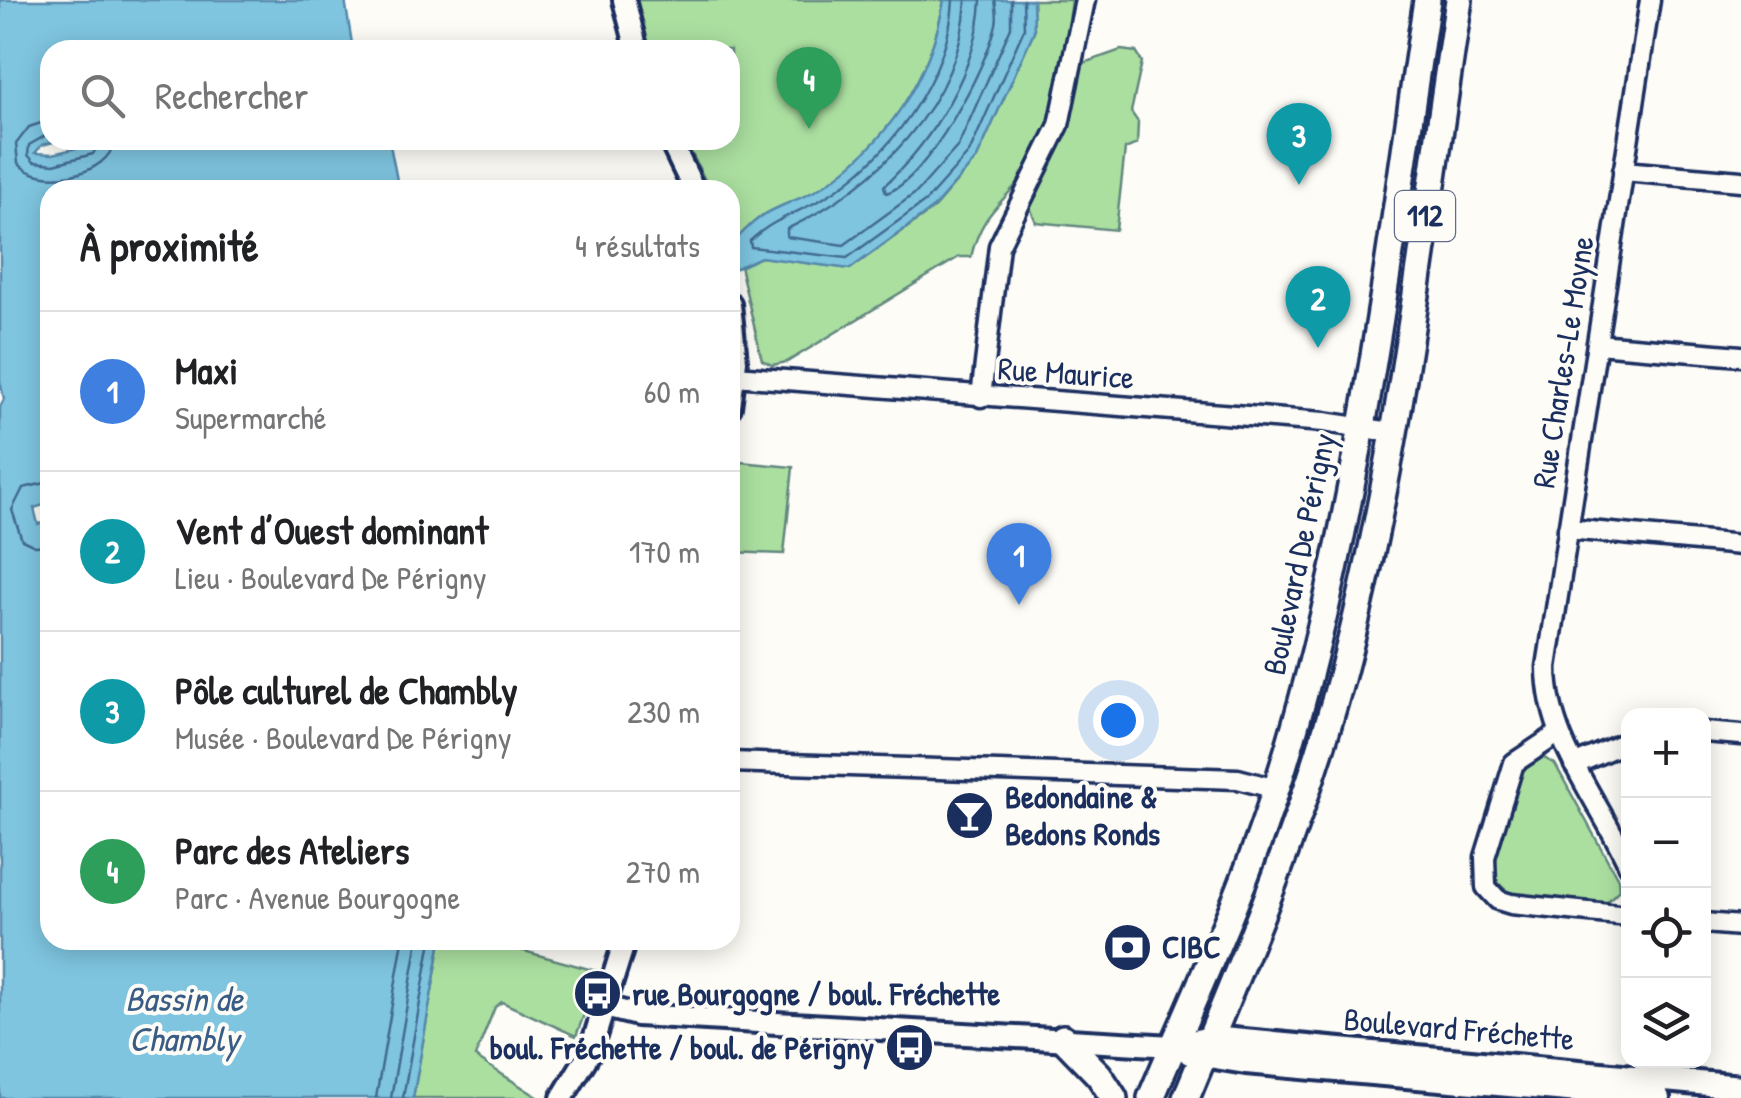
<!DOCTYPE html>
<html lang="fr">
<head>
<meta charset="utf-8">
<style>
	body { margin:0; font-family:"Patrick Hand",sans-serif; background:#f2f2f2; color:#202124 }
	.controls { position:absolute; right:30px; bottom:30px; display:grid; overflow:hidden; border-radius:20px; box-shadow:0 5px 25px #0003 }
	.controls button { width:90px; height:90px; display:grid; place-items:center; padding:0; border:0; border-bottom:2px solid #e0e0e0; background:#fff; color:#202124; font:50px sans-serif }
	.you { position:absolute; left:1118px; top:720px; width:35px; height:35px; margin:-25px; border:8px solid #fff; border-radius:50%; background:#1a73e8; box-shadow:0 0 0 15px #1a73e833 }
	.badge { display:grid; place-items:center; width:65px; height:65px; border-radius:50%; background:#1b2f5e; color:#fff; font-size:32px; font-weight:700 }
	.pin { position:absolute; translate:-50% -82px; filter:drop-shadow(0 2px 5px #0008) }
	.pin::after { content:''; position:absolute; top:52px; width:35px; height:30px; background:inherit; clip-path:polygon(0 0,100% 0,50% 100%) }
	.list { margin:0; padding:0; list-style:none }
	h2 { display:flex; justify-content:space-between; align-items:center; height:130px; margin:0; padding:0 40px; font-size:42px }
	h2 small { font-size:32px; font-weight:400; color:#757577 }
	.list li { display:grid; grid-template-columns:65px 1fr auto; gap:30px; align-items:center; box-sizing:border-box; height:160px; padding:0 40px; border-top:2px solid #e0e0e0 }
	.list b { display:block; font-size:38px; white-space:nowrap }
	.list p { margin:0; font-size:32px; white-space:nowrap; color:#757577 }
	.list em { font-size:32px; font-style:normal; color:#757577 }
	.icon { flex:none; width:55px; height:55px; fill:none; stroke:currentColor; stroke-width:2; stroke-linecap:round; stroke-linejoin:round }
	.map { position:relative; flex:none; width:1741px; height:1098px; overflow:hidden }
	.search { position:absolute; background:#fff; box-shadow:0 5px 25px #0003; left:40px; top:40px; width:700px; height:110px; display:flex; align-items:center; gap:25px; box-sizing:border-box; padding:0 35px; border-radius:30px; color:#757577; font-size:38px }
	.panel { position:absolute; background:#fff; box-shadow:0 5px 25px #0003; left:40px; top:180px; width:700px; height:770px; border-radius:30px }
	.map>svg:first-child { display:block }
</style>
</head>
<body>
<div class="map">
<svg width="1741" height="1098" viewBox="0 0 1741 1098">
	<rect width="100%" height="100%" fill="#fdfcf7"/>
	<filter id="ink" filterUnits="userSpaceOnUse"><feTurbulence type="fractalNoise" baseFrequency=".01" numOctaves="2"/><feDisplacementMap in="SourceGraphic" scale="20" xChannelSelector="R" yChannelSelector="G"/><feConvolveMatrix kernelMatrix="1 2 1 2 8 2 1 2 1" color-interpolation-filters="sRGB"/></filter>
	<g filter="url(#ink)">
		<g fill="#abdfa0" stroke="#63877f" stroke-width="2.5">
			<path d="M637,0H944C931,78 886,145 821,188C802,200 777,205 759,218C749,226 740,236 731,245L730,190H710L685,140H730V50H649Z"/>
			<path d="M1033,0H1072C1065,51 1057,115 1033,160C1011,201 983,205 971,257H959L787,362L772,365L762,360L740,266L761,257L850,269L933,209L977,158L1034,31Z"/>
			<polygon points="1121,50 1136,52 1142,62 1131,112 1138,122 1137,144 1125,149 1116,230 1036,222 1029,205 1062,141 1081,64"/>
			<polygon points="730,461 793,467 784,554 730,552"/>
			<polygon points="1540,756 1555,764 1618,879 1619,890 1607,902 1510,894 1497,882 1495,863 1523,768"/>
			<polygon points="441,940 502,940 502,945 600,972 576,1036 502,1002 495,1007 475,1057 539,1098 413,1098"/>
		</g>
		<g fill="#7fc5e0" stroke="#5789ac" stroke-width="2.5">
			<polygon points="0,0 345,0 353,50 50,50 50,140 61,140 42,145 35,153 53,154 109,140 389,140 399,190 50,190 50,503 34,508 38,524 50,522 50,940 441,940 413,1098 0,1098 0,407 4,399 0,381"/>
			<path d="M944,0H1033L1034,31L977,158L933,208L850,269L761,257L730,271V245C739,237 748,226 758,219C776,205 801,200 820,188C886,145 931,78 944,0Z"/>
		</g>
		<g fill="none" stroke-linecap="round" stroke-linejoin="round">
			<g stroke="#436b92" stroke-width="2.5">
				<path d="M953,0C949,78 888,160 822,199C797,213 771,220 750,241L751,247L847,258L926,201L969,153L1024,29L1023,0"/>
				<path d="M966,0C960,105 876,186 787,229V237L844,245L917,192L958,146L1011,27V0"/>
				<path d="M981,0C978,69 933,140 884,186L886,193C926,182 988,64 996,24C998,17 996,7 995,0"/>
				<path d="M50,120L29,127L16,144L18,163C39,189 111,176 114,140"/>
				<polyline points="50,133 29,145 28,155 34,162 54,164 93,154 101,140"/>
				<polyline points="50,482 23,488 12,510 22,540 35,546 50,545"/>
				<polyline points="376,1098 403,940"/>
				<polyline points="391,1098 418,940"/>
				<polyline points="403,1098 431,940"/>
			</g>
			<defs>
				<g id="minor">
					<polyline points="1623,171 1741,181"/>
					<polyline points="1597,344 1741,356"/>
					<polyline points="735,376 1324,422 1391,432"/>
					<polyline points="981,397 999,246 1059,125 1085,0"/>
					<polyline points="1568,529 1741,545"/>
					<polyline points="1704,732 1741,735"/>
					<polyline points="1559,733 1514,763 1485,857 1486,887 1498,900 1511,904 1628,916"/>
					<polyline points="730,762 1238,779 1276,789"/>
					<polyline points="1574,765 1628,741"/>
					<path d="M1628,864C1599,799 1547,742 1547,667L1650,0"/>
					<polyline points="1704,923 1741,926"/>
				</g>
				<g id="tertiary">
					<polyline points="624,0 637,50"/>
					<polyline points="670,140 694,190"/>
					<polyline points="730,304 736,361 730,407"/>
					<polyline points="605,1007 637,1015 1173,1046"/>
					<polyline points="562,1098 590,1052 625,940"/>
				</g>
				<g id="secondary">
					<polyline points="1173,1046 1211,1038 1741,1087"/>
					<polyline points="1190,1053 1246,1062 1658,1098"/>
				</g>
				<g id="primary">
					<polyline points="1063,1038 1099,1075 1114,1098"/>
					<path d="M1151,1098C1194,996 1243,894 1276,789C1356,541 1388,258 1427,0"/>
					<path d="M1186,1098C1243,960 1302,824 1341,679C1400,458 1424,226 1459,0"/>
				</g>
			</defs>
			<use href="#minor" stroke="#1b2f5e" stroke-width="25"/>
			<use href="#tertiary" stroke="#1b2f5e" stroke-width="28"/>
			<use href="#secondary" stroke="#1b2f5e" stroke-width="30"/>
			<use href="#primary" stroke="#1b2f5e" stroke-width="32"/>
			<use href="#minor" stroke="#fdfcf7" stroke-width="18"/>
			<use href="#tertiary" stroke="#fdfcf7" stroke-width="20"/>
			<use href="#secondary" stroke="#fdfcf7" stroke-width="22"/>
			<use href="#primary" stroke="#fdfcf7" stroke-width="25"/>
		</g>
	</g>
	<defs>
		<symbol id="bar-disc" viewBox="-11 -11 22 22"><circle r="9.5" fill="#1b2f5e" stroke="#fdfcf7"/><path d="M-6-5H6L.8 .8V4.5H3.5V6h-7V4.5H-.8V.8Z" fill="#fff"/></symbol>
		<symbol id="bank-disc" viewBox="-11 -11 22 22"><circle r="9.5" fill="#1b2f5e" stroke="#fdfcf7"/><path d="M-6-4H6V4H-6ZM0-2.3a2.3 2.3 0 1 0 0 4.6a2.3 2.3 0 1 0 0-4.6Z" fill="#fff"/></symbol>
		<symbol id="bus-disc" viewBox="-11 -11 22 22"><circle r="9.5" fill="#1b2f5e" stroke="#fdfcf7"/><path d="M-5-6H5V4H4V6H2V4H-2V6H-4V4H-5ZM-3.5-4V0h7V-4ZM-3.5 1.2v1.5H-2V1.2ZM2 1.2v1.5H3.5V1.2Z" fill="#fff"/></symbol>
	</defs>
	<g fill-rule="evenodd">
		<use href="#bar-disc" x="942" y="788" width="55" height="55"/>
		<use href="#bank-disc" x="1100" y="920" width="55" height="55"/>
		<use href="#bus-disc" x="570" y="966" width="55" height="55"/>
		<use href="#bus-disc" x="882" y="1020" width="55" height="55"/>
	</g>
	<g text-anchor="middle" stroke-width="8" stroke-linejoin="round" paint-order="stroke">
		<rect fill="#fdfcf7" stroke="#5f6c8c" stroke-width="2.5" x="1395" y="191" width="60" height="50" rx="8"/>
		<g font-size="30" font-weight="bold" fill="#1b2f5e">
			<text x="1425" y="226">112</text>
		</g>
		<g font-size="32" fill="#1b2f5e" stroke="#fdfcf7">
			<text transform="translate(1563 362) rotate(-81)" y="11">Rue Charles-Le Moyne</text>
			<text transform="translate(1066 373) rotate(4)" y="11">Rue Maurice</text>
			<text transform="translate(1299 554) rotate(-78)" y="11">Boulevard De Périgny</text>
			<text transform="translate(1459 1029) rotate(5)" y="11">Boulevard Fréchette</text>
		</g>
		<g font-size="32" font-weight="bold" fill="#1b2f5e" stroke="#fdfcf7" text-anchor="start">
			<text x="1005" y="808">Bedondaine &amp;<tspan x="1005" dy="37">Bedons Ronds</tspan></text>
			<text x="1162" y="958">CIBC</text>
			<text x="632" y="1005">rue Bourgogne / boul. Fréchette</text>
			<text x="874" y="1059" text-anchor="end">boul. Fréchette / boul. de Périgny</text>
		</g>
		<g font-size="35" font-style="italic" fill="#395c85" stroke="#fdfcf7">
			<text x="184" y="1011">Bassin de<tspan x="184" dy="40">Chambly</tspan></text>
		</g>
	</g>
</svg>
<div class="controls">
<button>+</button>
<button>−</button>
<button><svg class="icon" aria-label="locate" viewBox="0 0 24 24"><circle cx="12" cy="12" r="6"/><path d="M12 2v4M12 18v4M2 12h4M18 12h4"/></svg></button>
<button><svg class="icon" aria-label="layers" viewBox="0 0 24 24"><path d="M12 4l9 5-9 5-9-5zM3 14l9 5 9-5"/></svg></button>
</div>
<div class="you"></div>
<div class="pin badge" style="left:1019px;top:605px;background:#3f7fe0">1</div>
<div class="pin badge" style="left:1318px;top:348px;background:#0f9aa8">2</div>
<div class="pin badge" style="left:1299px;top:185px;background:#0f9aa8">3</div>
<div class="pin badge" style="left:809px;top:129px;background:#2e9e5b">4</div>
<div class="search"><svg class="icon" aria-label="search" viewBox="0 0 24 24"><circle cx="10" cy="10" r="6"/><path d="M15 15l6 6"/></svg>Rechercher</div>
<section class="panel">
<h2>À proximité<small>4 résultats</small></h2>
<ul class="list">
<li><span class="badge" style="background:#3f7fe0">1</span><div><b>Maxi</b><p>Supermarché</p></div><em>60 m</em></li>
<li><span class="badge" style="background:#0f9aa8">2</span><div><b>Vent d’Ouest dominant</b><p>Lieu · Boulevard De Périgny</p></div><em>170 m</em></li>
<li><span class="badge" style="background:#0f9aa8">3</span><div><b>Pôle culturel de Chambly</b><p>Musée · Boulevard De Périgny</p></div><em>230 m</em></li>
<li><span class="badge" style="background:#2e9e5b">4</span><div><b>Parc des Ateliers</b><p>Parc · Avenue Bourgogne</p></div><em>270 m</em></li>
</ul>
</section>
</div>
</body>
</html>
